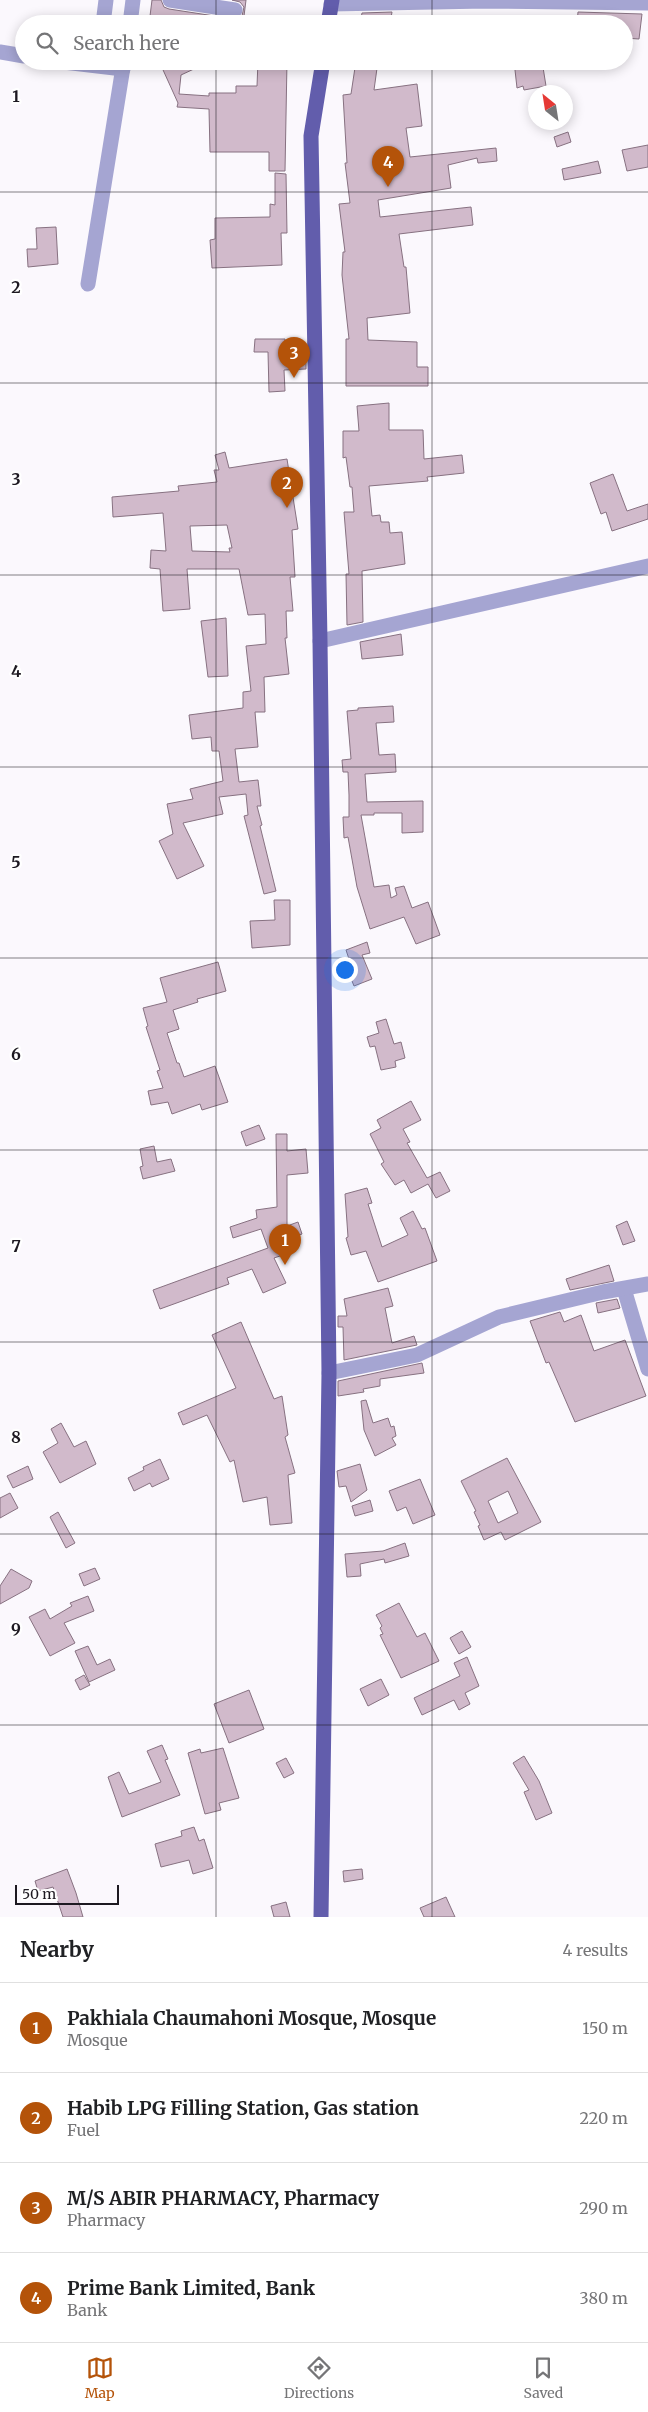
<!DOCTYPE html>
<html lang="en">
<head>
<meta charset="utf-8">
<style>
	body { margin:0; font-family:Merriweather,serif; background:#f2f2f2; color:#202124 }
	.compass { position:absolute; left:528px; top:85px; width:45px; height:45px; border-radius:50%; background:#fff; box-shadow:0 2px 12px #0003; rotate:330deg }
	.scale { position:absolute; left:15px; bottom:12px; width:104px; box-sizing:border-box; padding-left:5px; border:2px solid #1d1921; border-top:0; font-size:14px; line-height:18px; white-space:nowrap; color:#1d1921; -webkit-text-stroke:4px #fff; paint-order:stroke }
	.you { position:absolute; left:344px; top:969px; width:18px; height:18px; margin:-12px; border:4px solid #fff; border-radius:50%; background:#1a73e8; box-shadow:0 0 0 8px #1a73e833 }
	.badge { display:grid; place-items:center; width:32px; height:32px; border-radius:50%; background:#b45309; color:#fff; font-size:16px; font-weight:700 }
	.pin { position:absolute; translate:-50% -41px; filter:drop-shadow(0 1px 2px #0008) }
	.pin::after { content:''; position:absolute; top:26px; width:18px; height:15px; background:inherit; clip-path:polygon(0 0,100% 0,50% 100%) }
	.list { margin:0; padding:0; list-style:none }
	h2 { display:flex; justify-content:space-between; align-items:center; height:65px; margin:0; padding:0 20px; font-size:21px }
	h2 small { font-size:16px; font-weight:400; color:#757577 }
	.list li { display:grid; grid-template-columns:32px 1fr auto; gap:15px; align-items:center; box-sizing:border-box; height:90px; padding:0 20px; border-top:1px solid #e0e0e0 }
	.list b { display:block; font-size:19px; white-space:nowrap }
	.list p { margin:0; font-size:16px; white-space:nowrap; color:#757577 }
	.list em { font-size:16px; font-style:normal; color:#757577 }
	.icon { flex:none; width:28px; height:28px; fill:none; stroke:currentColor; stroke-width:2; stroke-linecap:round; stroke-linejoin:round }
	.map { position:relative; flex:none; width:648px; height:1917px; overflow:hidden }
	.search { position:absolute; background:#fff; box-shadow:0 2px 12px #0003; left:15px; right:15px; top:15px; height:55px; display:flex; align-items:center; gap:12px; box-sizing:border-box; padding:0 18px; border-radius:28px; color:#757577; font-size:19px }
	.sheet { height:425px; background:#fff }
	nav { display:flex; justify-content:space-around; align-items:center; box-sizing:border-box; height:70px; border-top:1px solid #e0e0e0; background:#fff; font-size:14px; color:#757577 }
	nav a { display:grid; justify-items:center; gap:2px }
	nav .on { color:#b45309 }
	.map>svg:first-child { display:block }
</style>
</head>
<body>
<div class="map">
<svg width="648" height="1917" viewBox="0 0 648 1917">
	<rect width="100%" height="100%" fill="#fbf8fd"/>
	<g fill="#d1bacb" stroke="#877181" fill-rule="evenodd">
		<polygon points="152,0 161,0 164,7 169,9 234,19 242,16 244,7 240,2 232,0 246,0 243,24 149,24"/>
		<polygon points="392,12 390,24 360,24 362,13"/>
		<polygon points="578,12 642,14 639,39 624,38 624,24 577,24"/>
		<polygon points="159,61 211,61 181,75 179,94 209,96 209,93 236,93 236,86 257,86 258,61 287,61 285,171 269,171 269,152 210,152 209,109 177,107 178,103"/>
		<polygon points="356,61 378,61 374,90 417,84 422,126 406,128 410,157 496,148 497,161 478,163 477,158 448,165 451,188 378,200 380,217 471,207 473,225 399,234 404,267 406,267 410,313 367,318 368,340 417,342 417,367 428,367 428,386 346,386 346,339 349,339 342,275 343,252 345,252 339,204 350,203 345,163 347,163 343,95 351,94"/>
		<polygon points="514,61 542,61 546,86 524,90 523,86 517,88"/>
		<polygon points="568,132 571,142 557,147 554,137"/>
		<polygon points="648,145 648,167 627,171 622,150"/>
		<polygon points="598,161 601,173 564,180 562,169"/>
		<polygon points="275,173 286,174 287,233 281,233 282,265 212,268 210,240 215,239 215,218 270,217 270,204 275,205"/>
		<polygon points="56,227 58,264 28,267 27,249 37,249 36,228"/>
		<polygon points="255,339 285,339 285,358 306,357 306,369 284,370 285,391 269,392 268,352 254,352"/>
		<polygon points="389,403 389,430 423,430 424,459 462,455 464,473 427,477 428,481 369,486 372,516 380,515 381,522 389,522 390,533 402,532 405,564 362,571 363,622 347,625 346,574 349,574 344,512 354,512 352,487 350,487 346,457 343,458 343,431 359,431 357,406"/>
		<path d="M225,452L229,468L287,459L298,529L292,530L295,577H290L293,611H286L287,638H285L289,674L264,677L265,712H255L258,747L235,749L239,782L258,780L261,806H257L262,825L260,826L276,891L264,894L244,816L248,815L246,794L219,797L223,814L183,823L204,866L177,879L159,841L173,834L167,804L193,799L190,789L223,781L219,751H212L211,737L192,739L189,715L243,708V692L251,691L246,646L266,644L265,614L248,615L239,569H187L190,609L163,611L160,569L150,568L151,550L166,551L163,513L113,517L112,497L179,491L178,486L217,482L214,470H219L215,455ZM227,525L232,548H229L230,552L192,551L190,526Z"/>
		<polygon points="613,474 627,511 648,504 648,519 612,531 606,512 601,514 590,483"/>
		<polygon points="226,618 228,676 208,677 201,621"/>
		<polygon points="401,634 403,655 362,659 360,642"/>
		<polygon points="393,706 394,722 376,723 379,755 395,754 396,772 365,774 367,802 423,801 423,832 402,833 402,813 374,813 374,815 361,815 374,887 389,885 391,898 397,895 395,888 404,886 412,908 428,902 440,935 416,944 404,917 370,929 357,887 348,837 344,838 343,817 349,817 349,795 348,772 343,772 342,760 351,759 347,711 358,710 358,708"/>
		<polygon points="274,900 290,900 290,945 252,948 250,921 275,920"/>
		<polygon points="367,942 370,953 362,955 372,979 354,986 350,976 354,974 346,950"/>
		<polygon points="218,962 226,991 197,999 198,1002 173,1010 179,1029 167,1033 177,1063 179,1063 184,1077 215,1066 228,1102 202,1110 200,1104 172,1114 168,1102 151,1105 148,1091 163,1088 157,1071 160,1070 146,1027 148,1026 143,1008 167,1002 160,978"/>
		<polygon points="386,1019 394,1044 401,1042 405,1058 395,1061 396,1067 381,1070 375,1046 370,1047 367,1037 379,1033 376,1022"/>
		<polygon points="411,1101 421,1120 403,1129 410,1142 407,1143 427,1178 440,1172 450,1191 436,1198 428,1184 411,1193 404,1180 395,1185 381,1164 384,1162 370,1134 381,1128 377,1120"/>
		<polygon points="259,1125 265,1139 246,1146 241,1132"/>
		<polygon points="276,1134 287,1134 287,1151 306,1149 308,1173 287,1175 287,1226 298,1222 302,1234 278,1243 283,1255 274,1258 286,1283 263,1293 252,1269 227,1278 229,1284 160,1309 153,1290 268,1248 261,1229 233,1238 230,1227 257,1218 256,1210 277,1207"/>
		<polygon points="154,1146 157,1162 171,1159 175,1171 143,1179 140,1167 143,1166 140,1149"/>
		<polygon points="367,1188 372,1203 368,1204 382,1247 408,1235 400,1218 413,1211 422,1229 425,1228 437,1261 378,1282 366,1251 351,1255 346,1238 348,1237 345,1194"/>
		<polygon points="627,1221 635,1241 623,1245 616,1226"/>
		<polygon points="609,1265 614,1281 570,1290 566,1279"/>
		<polygon points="388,1288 393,1306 385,1308 392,1343 414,1336 417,1345 344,1360 343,1327 338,1327 338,1316 347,1316 344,1299"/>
		<polygon points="617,1299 620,1308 598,1313 596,1303"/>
		<polygon points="560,1312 564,1322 581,1315 594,1351 625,1340 646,1396 575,1422 549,1362 546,1363 530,1321"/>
		<polygon points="241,1322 274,1399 282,1396 288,1435 285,1437 295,1473 288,1475 292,1523 270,1525 267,1497 243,1502 234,1460 230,1462 207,1415 183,1425 178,1413 236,1388 212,1335"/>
		<polygon points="422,1363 424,1373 380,1379 380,1386 363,1389 364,1392 338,1396 338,1381"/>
		<polygon points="366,1400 373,1423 388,1418 391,1427 394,1426 396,1436 392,1438 396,1445 375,1456 364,1430 361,1401"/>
		<polygon points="61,1423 74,1447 86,1441 96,1464 60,1483 43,1452 58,1443 51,1429"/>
		<path d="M507,1458L541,1522L505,1540L501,1532L484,1540L478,1526L480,1525L474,1512L476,1511L461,1481ZM508,1491L518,1513L498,1523L488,1501Z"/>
		<polygon points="160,1459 169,1479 152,1487 150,1483 134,1491 128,1478 144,1470 143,1467"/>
		<polygon points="360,1464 367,1490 351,1502 346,1486 339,1487 337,1471"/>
		<polygon points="28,1466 33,1479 13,1488 7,1476"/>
		<polygon points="420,1479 435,1515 413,1524 406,1507 397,1511 389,1491"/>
		<polygon points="10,1493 18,1508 0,1518 0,1498"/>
		<polygon points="370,1500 373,1511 355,1516 352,1506"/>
		<polygon points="58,1512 75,1543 66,1548 50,1517"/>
		<polygon points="405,1543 409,1556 385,1563 384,1559 360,1564 361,1576 347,1577 345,1554 383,1551"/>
		<polygon points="95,1568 100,1579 84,1586 79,1574"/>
		<polygon points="11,1569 32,1581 29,1588 0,1604 0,1586"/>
		<polygon points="88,1596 94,1611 64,1623 75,1643 50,1656 29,1617 45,1609 50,1619 72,1606 70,1603"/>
		<polygon points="399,1603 417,1637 425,1633 439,1661 401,1678 380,1635 383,1634 380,1628 382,1626 376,1615"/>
		<polygon points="462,1631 471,1647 459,1654 450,1638"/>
		<polygon points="88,1646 97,1665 110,1659 115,1670 89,1682 75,1651"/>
		<polygon points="467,1657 479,1686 465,1693 470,1704 459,1710 454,1700 422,1715 414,1698 460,1676 454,1663"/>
		<polygon points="84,1675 90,1685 80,1690 75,1680"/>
		<polygon points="381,1679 389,1695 368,1706 360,1689"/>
		<polygon points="249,1690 264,1729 229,1743 214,1704"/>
		<polygon points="162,1745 168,1759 165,1760 180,1795 122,1817 108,1777 119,1772 129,1794 161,1782 147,1751"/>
		<polygon points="223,1748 239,1798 219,1803 221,1810 205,1814 188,1753 200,1749 201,1753"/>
		<polygon points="524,1756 539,1781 552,1813 536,1820 524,1792 529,1790 513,1763"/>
		<polygon points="286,1758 294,1773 284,1778 276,1763"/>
		<polygon points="194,1827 199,1841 204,1839 213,1868 193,1874 189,1860 161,1867 155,1844 182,1836 181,1831"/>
		<polygon points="67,1869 76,1893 83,1917 63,1917 53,1887 38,1891 35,1881"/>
		<polygon points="362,1869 363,1879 344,1882 343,1871"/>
		<polygon points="446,1897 455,1917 424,1917 420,1908"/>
		<polygon points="286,1902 290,1917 274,1917 271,1906"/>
	</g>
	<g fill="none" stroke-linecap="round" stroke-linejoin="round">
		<g stroke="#a5a5d2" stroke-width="15">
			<polyline points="170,0 235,10"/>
			<polyline points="331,4 485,1 648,3"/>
			<polyline points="103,24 106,0"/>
			<polyline points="130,24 133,0"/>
			<polyline points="0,52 24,56"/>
			<polyline points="55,61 123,69"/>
			<polyline points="88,284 124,61"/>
			<polyline points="320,641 648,566"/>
			<polyline points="624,1289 648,1369"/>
			<polyline points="329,1373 417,1355 499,1317 603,1292 648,1284"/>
		</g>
		<g stroke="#625dac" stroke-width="15">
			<polyline points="328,24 332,0"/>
			<polyline points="321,1917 329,1373 320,641 311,136 323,61"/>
		</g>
	</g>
	<path fill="none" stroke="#1d1921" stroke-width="1" stroke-opacity="0.55" d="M216,0V24M432,0V24M216,61V1917M432,61V1917M0,192H648M0,383H648M0,575H648M0,767H648M0,958H648M0,1150H648M0,1342H648M0,1534H648M0,1725H648"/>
	<g font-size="16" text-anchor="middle" font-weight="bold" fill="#1d1921" stroke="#fff" stroke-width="4.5" stroke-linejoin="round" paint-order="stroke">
		<text x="16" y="102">1</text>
		<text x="16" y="293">2</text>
		<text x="16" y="485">3</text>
		<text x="16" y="677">4</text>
		<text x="16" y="868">5</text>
		<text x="16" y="1060">6</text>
		<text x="16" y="1252">7</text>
		<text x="16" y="1443">8</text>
		<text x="16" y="1635">9</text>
	</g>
</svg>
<svg class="compass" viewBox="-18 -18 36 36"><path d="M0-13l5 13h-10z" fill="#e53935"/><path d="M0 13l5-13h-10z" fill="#757577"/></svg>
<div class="scale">50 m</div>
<div class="you"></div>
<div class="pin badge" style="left:285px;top:1265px">1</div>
<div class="pin badge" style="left:287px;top:508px">2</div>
<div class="pin badge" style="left:294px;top:378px">3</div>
<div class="pin badge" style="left:388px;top:187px">4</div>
<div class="search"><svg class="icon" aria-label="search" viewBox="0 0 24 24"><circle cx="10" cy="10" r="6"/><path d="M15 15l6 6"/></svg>Search here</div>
</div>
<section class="sheet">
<h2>Nearby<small>4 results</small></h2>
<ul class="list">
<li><span class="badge">1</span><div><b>Pakhiala Chaumahoni Mosque, Mosque</b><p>Mosque</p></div><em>150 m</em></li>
<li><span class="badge">2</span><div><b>Habib LPG Filling Station, Gas station</b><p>Fuel</p></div><em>220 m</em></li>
<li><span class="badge">3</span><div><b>M/S ABIR PHARMACY, Pharmacy</b><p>Pharmacy</p></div><em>290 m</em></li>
<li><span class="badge">4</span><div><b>Prime Bank Limited, Bank</b><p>Bank</p></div><em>380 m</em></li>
</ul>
</section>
<nav>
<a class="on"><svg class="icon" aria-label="map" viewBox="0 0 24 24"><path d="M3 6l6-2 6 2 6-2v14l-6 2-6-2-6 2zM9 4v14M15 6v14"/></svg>Map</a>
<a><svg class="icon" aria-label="directions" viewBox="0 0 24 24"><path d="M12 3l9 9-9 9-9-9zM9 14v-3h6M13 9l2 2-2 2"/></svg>Directions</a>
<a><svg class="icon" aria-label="saved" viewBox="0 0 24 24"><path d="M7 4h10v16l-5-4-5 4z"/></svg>Saved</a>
</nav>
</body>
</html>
